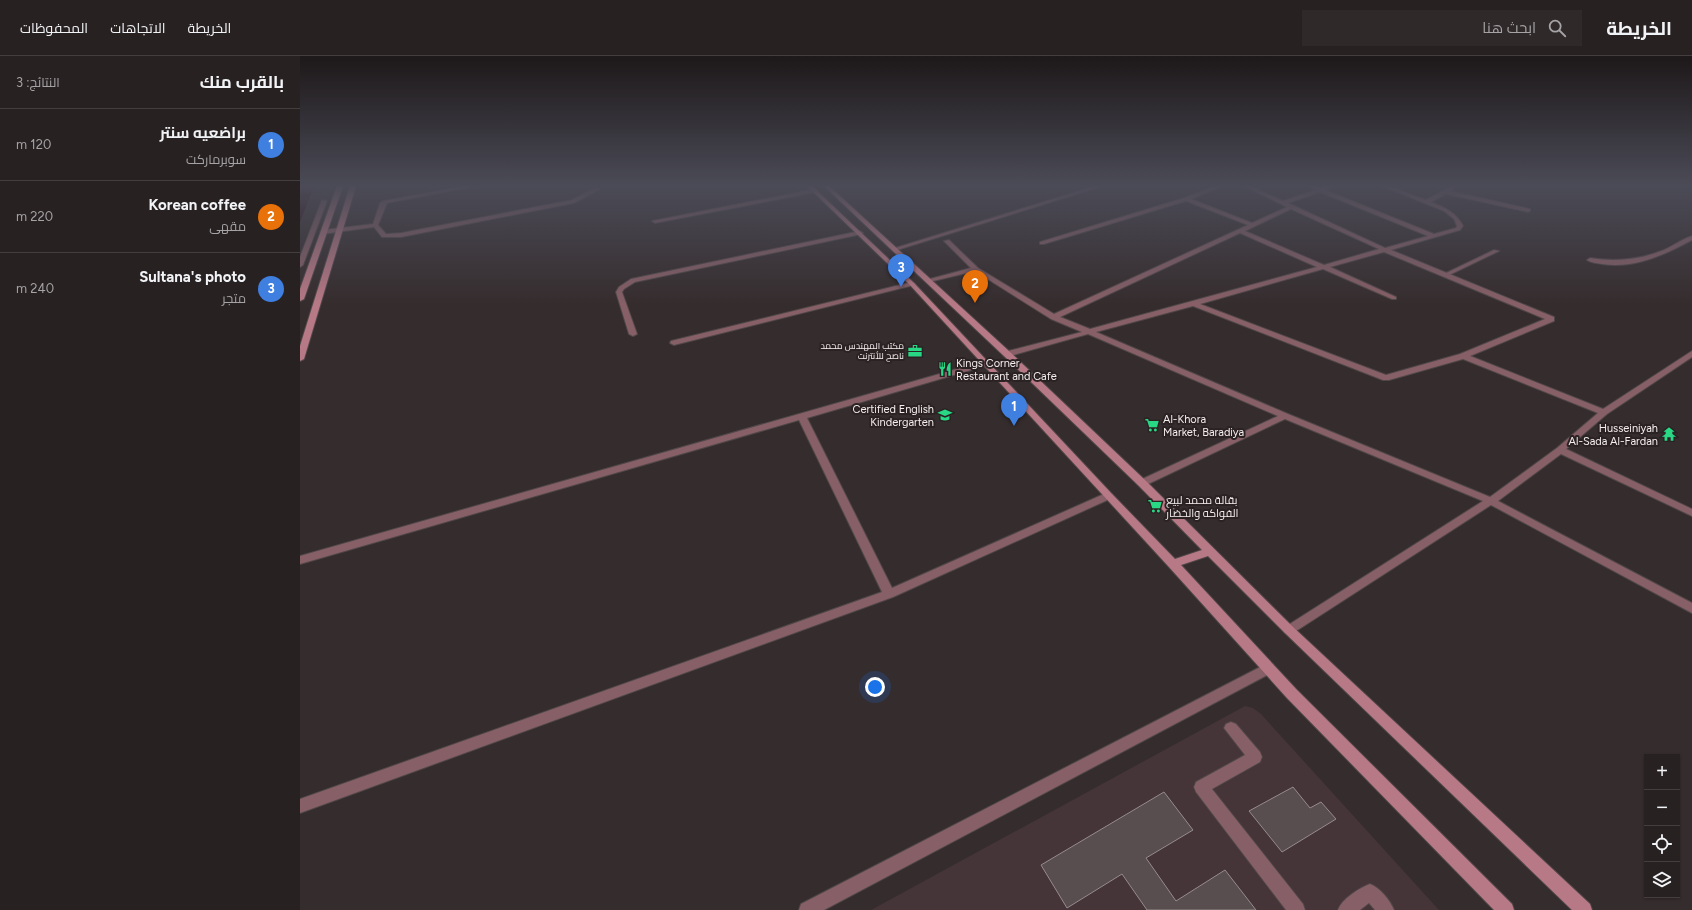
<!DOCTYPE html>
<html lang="ar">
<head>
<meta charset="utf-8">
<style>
	body { margin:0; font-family:Figtree,Cairo,sans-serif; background:#30292a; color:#f1f3f6; direction:rtl }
	.controls { position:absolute; right:12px; bottom:12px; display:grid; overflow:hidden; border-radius:0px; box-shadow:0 1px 3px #0004 }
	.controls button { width:36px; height:36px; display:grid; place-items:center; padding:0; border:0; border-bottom:1px solid #443e40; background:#282122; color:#f1f3f6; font:20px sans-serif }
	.you { position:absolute; left:575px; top:631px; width:14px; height:14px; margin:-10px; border:3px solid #fff; border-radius:50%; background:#1a73e8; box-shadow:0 0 0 6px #1a73e833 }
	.badge { display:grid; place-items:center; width:26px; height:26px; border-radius:50%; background:#29d885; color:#fff; font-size:13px; font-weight:700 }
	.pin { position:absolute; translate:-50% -33px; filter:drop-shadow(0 1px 2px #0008) }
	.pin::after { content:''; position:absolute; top:21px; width:14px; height:12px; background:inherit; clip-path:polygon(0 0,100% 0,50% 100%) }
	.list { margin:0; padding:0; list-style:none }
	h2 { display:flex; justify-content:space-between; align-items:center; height:52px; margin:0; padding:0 16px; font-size:17px }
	h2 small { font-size:13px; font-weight:400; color:#a5a3a5 }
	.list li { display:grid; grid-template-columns:26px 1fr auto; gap:12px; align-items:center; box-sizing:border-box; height:72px; padding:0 16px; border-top:1px solid #443e40 }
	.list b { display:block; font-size:15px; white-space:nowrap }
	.list p { margin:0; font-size:13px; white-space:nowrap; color:#a5a3a5 }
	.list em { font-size:13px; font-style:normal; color:#a5a3a5 }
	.icon { flex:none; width:22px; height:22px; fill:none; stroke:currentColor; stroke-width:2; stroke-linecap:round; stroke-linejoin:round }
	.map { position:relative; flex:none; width:1392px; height:854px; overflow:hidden; direction:ltr }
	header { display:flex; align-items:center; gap:24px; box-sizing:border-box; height:56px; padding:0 20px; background:#282122; border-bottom:1px solid #443e40 }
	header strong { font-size:19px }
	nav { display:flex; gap:22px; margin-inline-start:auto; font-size:14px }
	.search { width:280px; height:36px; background:#30292a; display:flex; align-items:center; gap:10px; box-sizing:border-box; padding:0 14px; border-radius:0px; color:#a5a3a5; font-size:15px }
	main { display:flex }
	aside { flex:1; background:#282122 }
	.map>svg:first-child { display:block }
</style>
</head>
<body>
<header>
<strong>الخريطة</strong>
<div class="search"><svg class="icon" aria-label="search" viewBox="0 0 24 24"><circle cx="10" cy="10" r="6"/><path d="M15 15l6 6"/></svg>ابحث هنا</div>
<nav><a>الخريطة</a><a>الاتجاهات</a><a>المحفوظات</a></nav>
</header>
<main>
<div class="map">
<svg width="1392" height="854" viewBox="0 0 1392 854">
	<rect width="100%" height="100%" fill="#352c2d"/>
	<polygon fill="#453538" points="945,650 953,652 961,658 1139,854 571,854"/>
	<polygon fill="#280610" points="0,130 14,130 0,166"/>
	<g fill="#584e4f" stroke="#978b8d">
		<polygon points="993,731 1010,752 1021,746 1036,763 982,796 949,755"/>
		<polygon points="864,736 893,774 846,802 876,845 925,814 956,854 847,854 822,818 767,852 741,809"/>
	</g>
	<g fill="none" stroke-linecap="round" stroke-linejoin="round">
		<defs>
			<g id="lane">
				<polygon points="165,130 176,130 87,147 78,169 86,178 101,177 272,144 295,132 300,133 274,147 101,181 82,181 74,171 23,178 20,176 23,174 73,168 80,147 83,145"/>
				<polygon points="795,130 803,130 597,194 592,193"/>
				<polygon points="1194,194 1199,195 1147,220 1142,219"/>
				<polygon points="931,666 936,668 960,696 962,701 960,706 912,733 1003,848 1005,854 986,854 896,736 894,731 896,726 945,699 924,672 926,668"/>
				<path d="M1070,828C1080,832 1090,844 1094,854H1075L1069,847L1060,854H1038C1042,843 1059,832 1070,828Z"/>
			</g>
			<g id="street">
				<path d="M916,130H923L891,143L952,167L987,151L944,130H950L983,145L1016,134L1008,130H1014L1021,132L1028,130H1035L1025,134L1134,178L1156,172L1157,170L1154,163L1144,155L1082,130H1088L1126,144L1152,130H1157L1150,135L1230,153V155L1228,156L1146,138L1131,146C1145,152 1156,156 1163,170L1160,174L1091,194L1254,261V265L1170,300L1303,353L1392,295V301L1307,358L1266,393L1392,453V460L1261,398L1198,445L1392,547V557L1191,449L993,577L989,579L985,577L983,574L985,571L1183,445L985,363L846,429H838L837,427L838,425L978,360L788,278L710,300H704V296L782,276L751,263L675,215L629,226L626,224L671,212L644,185L649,184L678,212L754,258L948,169L886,145L744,188H740V186L884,142ZM1020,136L1128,180L1085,192L988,147ZM991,153L1079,193L1024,209L945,175ZM940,177L1017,211L790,273L760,261ZM1084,196L1245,263L1160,298L1086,319L900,248L1023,213L1092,243H1096V241L1030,211ZM893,250L1083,324H1089L1163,303L1298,357L1257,392L1190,441L988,358L796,276Z"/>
				<polygon points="515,133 517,134 517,136 355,167 352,165"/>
				<polygon points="22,144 27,145 3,209 0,211 0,201"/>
				<polygon points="560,175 563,177 562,178 335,226 324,233 322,236 337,278 333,280 329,278 316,236 319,231 331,223"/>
				<path d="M1392,180V184C1364,199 1334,213 1302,208C1297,207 1291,207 1287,204L1290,202C1316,206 1339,204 1364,194C1373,190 1382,183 1392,180Z"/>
				<polygon points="612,226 615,228 614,229 374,289 370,287 371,285"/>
				<polygon points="685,305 688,305 688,309 507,362 592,532 804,438 812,438 813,440 812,442 593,541 0,757 0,743 582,536 499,364 0,508 0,500"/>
				<polygon points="968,607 973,608 974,612 973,616 524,854 499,854 501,848"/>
			</g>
			<g id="secondary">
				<polygon points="37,130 43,130 4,243 0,245 0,233"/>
				<polygon points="50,130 56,130 4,303 0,305 0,290"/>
				<polygon points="507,130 512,130 614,227 812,438 875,503 902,494 838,429 704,300 524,130 529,130 710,296 846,425 993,571 1290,848 1292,854 1272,854 985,577 908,500 881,509 997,634 1212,848 1214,854 1194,854 987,642 869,511 610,229"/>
			</g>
		</defs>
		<use href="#lane" stroke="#504748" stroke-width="2"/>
		<use href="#street" stroke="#504748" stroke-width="2"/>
		<use href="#secondary" stroke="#504748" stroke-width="2"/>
		<use href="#lane" fill="#875f67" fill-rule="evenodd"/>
		<use href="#street" fill="#875f67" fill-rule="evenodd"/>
		<use href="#secondary" fill="#b87986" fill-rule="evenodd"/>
	</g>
	<linearGradient id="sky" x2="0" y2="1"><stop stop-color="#1d1819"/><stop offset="0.52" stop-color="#4b4b57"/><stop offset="1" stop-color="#4b4b57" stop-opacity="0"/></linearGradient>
	<rect width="1392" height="249" fill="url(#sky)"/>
	<defs>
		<symbol id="office-bare" viewBox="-9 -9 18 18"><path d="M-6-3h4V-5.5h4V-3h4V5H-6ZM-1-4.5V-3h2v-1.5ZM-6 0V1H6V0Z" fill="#29d885" stroke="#2b2223" stroke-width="2.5" paint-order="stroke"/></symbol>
		<symbol id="restaurant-bare" viewBox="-9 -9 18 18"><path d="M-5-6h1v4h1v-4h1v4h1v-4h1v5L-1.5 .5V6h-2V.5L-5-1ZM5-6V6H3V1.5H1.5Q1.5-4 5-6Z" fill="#29d885" stroke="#2b2223" stroke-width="2.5" paint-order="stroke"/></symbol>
		<symbol id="school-bare" viewBox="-9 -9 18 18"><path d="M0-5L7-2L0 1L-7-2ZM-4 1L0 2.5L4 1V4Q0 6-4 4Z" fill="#29d885" stroke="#2b2223" stroke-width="2.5" paint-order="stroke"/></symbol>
		<symbol id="supermarket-bare" viewBox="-9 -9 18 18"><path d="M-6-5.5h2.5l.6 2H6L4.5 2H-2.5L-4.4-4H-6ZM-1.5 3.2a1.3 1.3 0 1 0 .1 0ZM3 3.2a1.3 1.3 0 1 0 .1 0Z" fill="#29d885" stroke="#2b2223" stroke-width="2.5" paint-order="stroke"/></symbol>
		<symbol id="temple-bare" viewBox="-9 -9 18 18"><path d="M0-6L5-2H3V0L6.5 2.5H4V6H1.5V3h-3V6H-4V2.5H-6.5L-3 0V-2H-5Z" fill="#29d885" stroke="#2b2223" stroke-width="2.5" paint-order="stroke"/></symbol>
	</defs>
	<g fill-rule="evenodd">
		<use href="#office-bare" x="605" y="285" width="20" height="20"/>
		<use href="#restaurant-bare" x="635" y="303" width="20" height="20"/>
		<use href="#school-bare" x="635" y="349" width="20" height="20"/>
		<use href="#supermarket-bare" x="842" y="359" width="20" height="20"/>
		<use href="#temple-bare" x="1359" y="368" width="20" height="20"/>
		<use href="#supermarket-bare" x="845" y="440" width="20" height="20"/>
	</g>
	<g text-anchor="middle" stroke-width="4" stroke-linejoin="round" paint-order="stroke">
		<g font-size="9" fill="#f5eeef" stroke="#2b2223" text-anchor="end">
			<text x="604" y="293">مكتب المهندس محمد<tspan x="604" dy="10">ناصح للأنترنت</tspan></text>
		</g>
		<g font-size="11" fill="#f5eeef" stroke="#2b2223" text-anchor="start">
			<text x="656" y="311">Kings Corner<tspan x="656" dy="13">Restaurant and Cafe</tspan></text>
			<text x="634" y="357" text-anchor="end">Certified English<tspan x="634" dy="13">Kindergarten</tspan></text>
			<text x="863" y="367">Al-Khora<tspan x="863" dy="13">Market, Baradiya</tspan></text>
			<text x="1358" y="376" text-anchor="end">Husseiniyah<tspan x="1358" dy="13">Al-Sada Al-Fardan</tspan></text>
			<text x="866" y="448">بقالة محمد لبيع<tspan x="866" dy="13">الفواكه والخضار</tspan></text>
		</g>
	</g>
</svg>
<div class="controls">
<button>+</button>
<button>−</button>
<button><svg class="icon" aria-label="locate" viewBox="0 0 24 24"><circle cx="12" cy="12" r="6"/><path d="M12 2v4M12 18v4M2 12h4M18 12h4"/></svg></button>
<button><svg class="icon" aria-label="layers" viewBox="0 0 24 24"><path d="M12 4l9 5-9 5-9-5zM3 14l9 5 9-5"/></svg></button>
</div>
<div class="you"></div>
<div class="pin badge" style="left:714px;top:370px;background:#3f7fe0">1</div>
<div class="pin badge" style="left:675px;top:247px;background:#e8710a">2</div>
<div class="pin badge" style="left:601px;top:231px;background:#3f7fe0">3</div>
</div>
<aside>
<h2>بالقرب منك<small>النتائج: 3</small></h2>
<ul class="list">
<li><span class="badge" style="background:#3f7fe0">1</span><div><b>براضعيه سنتر</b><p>سوبرماركت</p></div><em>120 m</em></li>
<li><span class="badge" style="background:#e8710a">2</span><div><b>Korean coffee</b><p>مقهى</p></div><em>220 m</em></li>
<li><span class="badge" style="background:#3f7fe0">3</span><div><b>Sultana's photo</b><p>متجر</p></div><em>240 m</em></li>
</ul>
</aside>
</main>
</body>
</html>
